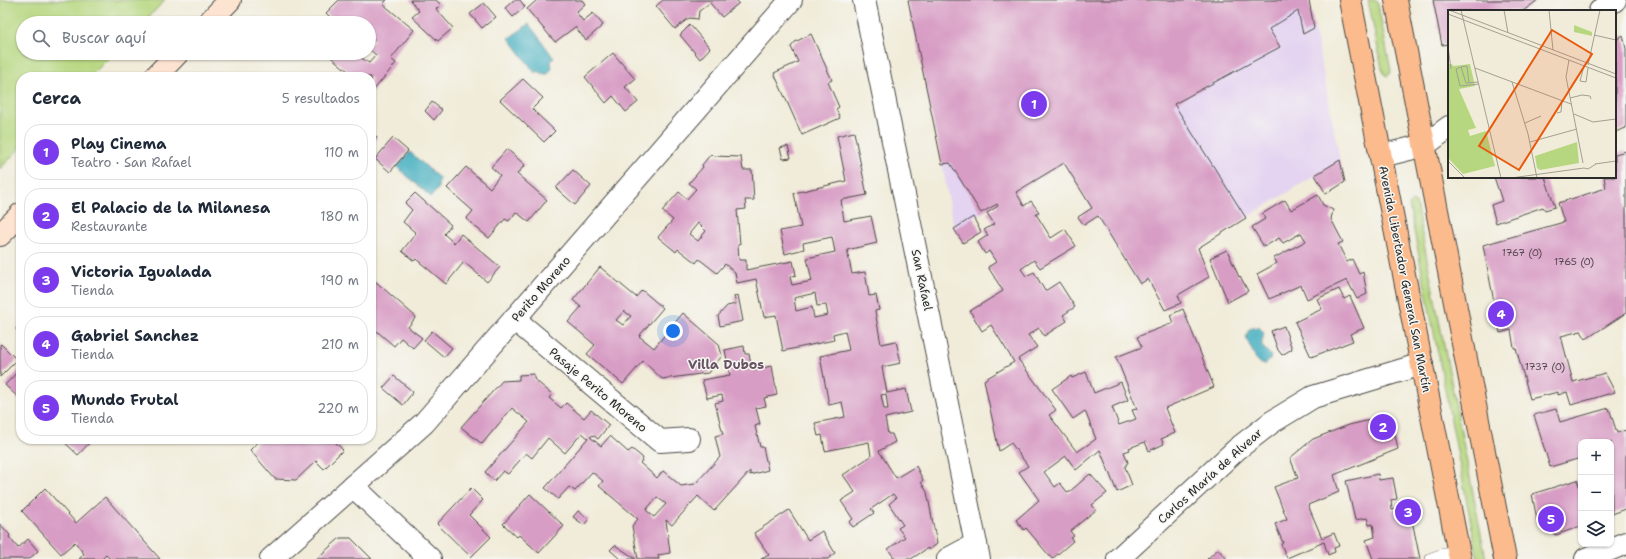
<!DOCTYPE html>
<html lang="es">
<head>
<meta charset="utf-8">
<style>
	body { margin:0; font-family:"Shantell Sans",sans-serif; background:#f6f6f7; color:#1f2937 }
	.controls { position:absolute; right:12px; bottom:12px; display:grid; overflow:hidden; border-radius:8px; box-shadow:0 1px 3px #0004 }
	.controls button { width:36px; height:36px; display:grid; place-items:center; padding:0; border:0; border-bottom:1px solid #e0e1e3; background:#fff; color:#1f2937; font:20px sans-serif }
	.you { position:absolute; left:673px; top:331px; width:14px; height:14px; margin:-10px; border:3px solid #fff; border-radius:50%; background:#1a73e8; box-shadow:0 0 0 6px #1a73e833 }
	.badge { display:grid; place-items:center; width:26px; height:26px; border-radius:50%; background:#7c3aed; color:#fff; font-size:13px; font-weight:700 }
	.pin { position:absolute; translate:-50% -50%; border:2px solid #fff; box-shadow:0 1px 4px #0006 }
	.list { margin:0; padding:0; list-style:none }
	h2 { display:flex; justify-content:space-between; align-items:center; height:52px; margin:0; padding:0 16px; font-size:17px }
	h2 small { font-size:13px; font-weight:400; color:#747a83 }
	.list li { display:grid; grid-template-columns:26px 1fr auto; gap:12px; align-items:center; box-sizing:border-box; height:56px; margin:0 8px 8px; padding:0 8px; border:1px solid #e0e1e3; border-radius:16px }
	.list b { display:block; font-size:15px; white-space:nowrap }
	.list p { margin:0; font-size:13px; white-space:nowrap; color:#747a83 }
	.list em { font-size:13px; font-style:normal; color:#747a83 }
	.icon { flex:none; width:22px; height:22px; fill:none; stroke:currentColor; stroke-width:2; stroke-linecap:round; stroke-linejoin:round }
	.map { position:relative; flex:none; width:1626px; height:559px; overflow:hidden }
	.search { position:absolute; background:#fff; box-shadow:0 1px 3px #0004; left:16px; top:16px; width:360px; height:44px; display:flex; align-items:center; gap:10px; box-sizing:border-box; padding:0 14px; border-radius:22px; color:#747a83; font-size:15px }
	.panel { position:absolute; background:#fff; box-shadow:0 1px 3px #0004; left:16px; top:72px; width:360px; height:372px; border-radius:16px }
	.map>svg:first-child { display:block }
</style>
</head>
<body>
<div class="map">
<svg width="1626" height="559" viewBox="0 0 1626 559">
	<rect width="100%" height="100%" fill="#f6f6f2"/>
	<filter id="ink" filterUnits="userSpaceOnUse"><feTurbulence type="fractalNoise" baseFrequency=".025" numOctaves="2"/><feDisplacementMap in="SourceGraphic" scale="8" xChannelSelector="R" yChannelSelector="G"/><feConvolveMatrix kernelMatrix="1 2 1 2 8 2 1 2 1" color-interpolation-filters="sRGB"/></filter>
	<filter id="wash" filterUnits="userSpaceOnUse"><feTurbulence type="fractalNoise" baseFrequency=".012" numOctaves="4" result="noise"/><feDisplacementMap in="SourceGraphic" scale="16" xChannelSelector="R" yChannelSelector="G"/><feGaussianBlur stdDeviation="0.9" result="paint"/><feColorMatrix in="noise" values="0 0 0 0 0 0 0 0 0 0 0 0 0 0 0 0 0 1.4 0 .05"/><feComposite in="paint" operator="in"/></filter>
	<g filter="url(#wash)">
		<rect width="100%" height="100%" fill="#f1ecd9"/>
		<polygon fill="#e4d3f1" points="908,0 1309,0 1340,160 1140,284 1064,163 954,229 942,164"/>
		<g fill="#b6d77f" stroke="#708155">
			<polygon points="0,0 165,0 143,23 23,23 23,53 114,53 90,77 21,77 21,147 0,169"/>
			<polygon points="1368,0 1377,0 1391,71 1390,74 1387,76 1383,73"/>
			<polygon points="1412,201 1416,203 1486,559 1478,559 1409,205"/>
		</g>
		<g fill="#41adbf" stroke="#366c75">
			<polygon points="529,24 554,58 551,61 552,68 548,74 543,74 538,71 535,73 509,38"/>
			<polygon points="410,152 439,178 438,189 431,197 397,167"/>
			<path d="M1257,327C1269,333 1261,337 1262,346L1271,356L1270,360L1266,364H1261L1257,361L1246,338L1249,329Z"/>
		</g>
		<g id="blocks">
			<g fill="#d89dc5" fill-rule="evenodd">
				<polygon points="339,0 387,0 383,4 414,30 391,59 396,63 372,92 371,77 355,77 326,53 363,53 360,57 369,63 376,55 369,49 369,46 374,40 369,36 369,23 330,23 333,20 326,13"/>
				<polygon points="410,0 436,0 441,5 436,9 453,28 438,41 412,17 419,11"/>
				<polygon points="514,0 520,0 525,7 513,17 505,8"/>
				<polygon points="537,0 582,0 585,4 576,12 583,21 593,13 603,25 586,40 575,27 555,42 527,9"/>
				<polygon points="663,0 736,0 739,3 722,17 710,3 699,11 698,19 689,18 675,29 656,6"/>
				<polygon points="908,0 1309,0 1314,28 1303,34 1298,11 1269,29 1280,47 1174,104 1246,218 1198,248 1209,277 1178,295 1181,303 1165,310 1148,279 1140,284 1098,216 1084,225 1078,217 1092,208 1064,163 1016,192 1024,206 1031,201 1039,212 1036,214 1051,238 1065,229 1076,246 1040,268 1034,260 1021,269 1026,276 1034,272 1045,291 1059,282 1075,307 1063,315 1067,321 1044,336 1039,328 1028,335 1037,347 1018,359 1056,410 1049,415 1077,452 1096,439 1085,411 1073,419 1052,389 1071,376 1072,378 1086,372 1094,393 1121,382 1128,400 1112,407 1119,425 1136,419 1132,410 1137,409 1116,357 1142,347 1137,337 1173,323 1170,315 1183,309 1214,387 1165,408 1175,433 1161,439 1164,444 1149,451 1145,442 1129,448 1130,450 1124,452 1128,462 1125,467 1132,485 1117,492 1100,450 1076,470 1066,456 1044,472 1055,487 1060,483 1068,493 1090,474 1107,493 1092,505 1096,510 1070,531 1074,536 1071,538 1073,541 1052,559 1026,528 1024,530 1016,520 1039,500 1019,472 1028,466 1011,443 999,451 984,380 1014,362 991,325 982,331 970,311 1003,291 988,267 996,262 989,251 985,254 978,242 988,235 984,230 994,224 987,213 998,206 997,204 981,213 950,163 942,164"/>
				<polygon points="1433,0 1538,0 1523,11 1449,11 1449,44 1442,45"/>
				<polygon points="484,3 496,17 482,28 470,14"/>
				<polygon points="690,25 710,48 700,59 680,35"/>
				<polygon points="811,34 832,80 828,82 839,107 836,109 840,118 802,135 774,73 798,62 791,47 795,42"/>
				<polygon points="1623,35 1626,49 1626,128 1615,132 1615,41"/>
				<polygon points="613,53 635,79 625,87 638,102 626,112 613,96 606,103 585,77"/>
				<polygon points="523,79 543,98 532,109 555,131 544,142 500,100"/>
				<polygon points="432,102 442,110 434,120 425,111"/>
				<path d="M854,132L867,195L841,200L844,221L871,216L877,243L847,250L852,274L865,272L869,296L876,295L879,310L875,311L881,344L896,341L901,363L882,367L887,393L906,389L911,412L885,418L888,434H892L895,442L879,451L896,478L916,466L923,480L921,482L927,492L937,544L929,550L928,548L911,559H895L888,549L905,537L898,528L903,525L889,504L896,498L893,494L871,509L874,513L853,527L849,522L853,519L841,501L855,492L843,475L871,456L869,442L825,451L822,435L818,436L815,423L845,417L842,402L829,405L820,356L849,350L845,331L833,334L834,340L783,351L776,315L764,317L756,279L737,283L735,273L725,264L717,273L699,259L696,263L678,249L676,252L658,237L673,220L662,211L679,192L687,199L696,189L689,183L703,167L702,165L711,154L713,156L741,157L743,170H752L754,200H745L746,209L737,210L740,244L738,245L739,260H746V270L793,261L796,275L790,277L792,285L812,281L807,258L835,252L832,237L803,243L804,249L785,254L780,231L801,227L794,193L846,181L837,136ZM698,223L706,231L698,241L689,234ZM815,293L817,306L826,305L828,315L814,318L812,307L796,311L794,298ZM886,394L888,409H884L881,395Z"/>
				<polygon points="371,133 377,137 371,145"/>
				<polygon points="393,138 408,151 390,172 375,159"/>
				<polygon points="788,146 791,158 783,159 780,148"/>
				<polygon points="507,149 525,165 517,174 547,200 529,222 516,212 509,221 505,219 489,238 466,219 473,211 447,188 466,167 490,188 500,175 491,167"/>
				<polygon points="1626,151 1626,313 1586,339 1581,331 1561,336 1573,382 1605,373 1615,392 1571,405 1567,392 1558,395 1558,392 1530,399 1516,348 1514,348 1511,330 1500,333 1483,245 1564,222 1558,203 1606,188 1604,177 1615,177 1615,154"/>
				<polygon points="1340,160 1345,182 1326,194 1315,175"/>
				<polygon points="573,170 591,186 575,205 556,188"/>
				<polygon points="1494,177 1545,177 1555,207 1545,210 1543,207 1496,223 1491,205 1502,201"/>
				<polygon points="415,193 451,225 444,234 454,243 461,234 500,267 487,282 464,262 446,284 416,259 414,261 402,251 416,233 403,222 412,210 405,203"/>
				<polygon points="1318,195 1323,205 1333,210 1331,219 1343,242 1338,244 1347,262 1352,259 1359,274 1363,272 1367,294 1357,299 1347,280 1307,299 1301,285 1269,299 1257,274 1277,263 1274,258 1306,241 1301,233 1283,243 1279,238 1264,247 1252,227 1265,219 1262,214 1285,200 1291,210"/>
				<polygon points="973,217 981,232 963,243 954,229"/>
				<polygon points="1227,250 1239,277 1240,276 1248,291 1228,302 1210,258"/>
				<path d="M600,267L636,297L642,290L663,308L639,336L654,348L683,313L719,344L722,356L708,373L662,379L643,361L623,384L587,354L595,345L568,322L581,307L573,300ZM624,311L631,316L623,325L616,320Z"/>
				<polygon points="375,281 416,317 408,327 422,338 413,348 401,338 394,346 371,326 371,285"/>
				<polygon points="1339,289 1344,299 1350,296 1364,328 1350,334 1353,341 1311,357 1295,322 1322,309 1317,299"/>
				<polygon points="738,295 743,321 720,326 718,316 727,306 736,304 734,296"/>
				<polygon points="21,324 21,333 16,329"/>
				<polygon points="1284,326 1292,349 1282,355 1278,350 1271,331"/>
				<polygon points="432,331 452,348 444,357 424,340"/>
				<polygon points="1,344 17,360 0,377 0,345"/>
				<path d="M744,346L745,354H749L752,370L772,366L777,395L764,398L766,406L756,408L760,424L755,426L760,447H763L768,470L750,475V471L714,511L698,496L672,525L666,520L670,553L658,555L659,559H638L632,526L638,519L599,486L603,481L592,472L575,491L569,487L558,499L545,488L588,438L582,433L565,453L548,438L532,458L526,453L508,474L503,471L494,481L485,472L529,422L512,408L482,444L461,427L502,381L519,380V375L534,374V379L552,394L549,398L561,408L566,403L584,418L591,410L609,425L598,439L593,435L590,437L601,446L610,436L628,452L632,449L642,457L643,459L640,463L657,478L663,471L681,486L695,484L720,457L715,436L723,434L715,403L723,401L722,395L707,398L702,380L730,375L725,350ZM657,497L666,504L654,517L646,510Z"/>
				<polygon points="21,368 21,400 5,385"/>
				<polygon points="394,376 413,392 403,405 383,388"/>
				<polygon points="1609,408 1617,433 1626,430 1626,509 1612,514 1611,442 1581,442 1581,458 1550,467 1534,415 1556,409 1560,422"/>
				<polygon points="1370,420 1383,423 1389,428 1395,435 1398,449 1334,475 1339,492 1308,505 1322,538 1334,533 1339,546 1334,548 1335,552 1328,555 1324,542 1287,558 1281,544 1283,543 1275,524 1287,519 1274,487 1298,478 1290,458 1313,439 1349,425"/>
				<polygon points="61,439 93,439 78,455"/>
				<polygon points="261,439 293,439 298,444 303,439 332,439 343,450 324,469 316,461 296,480 275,479 250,450"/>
				<polygon points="1378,474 1379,480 1393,478 1397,499 1391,500 1392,510 1409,506 1420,559 1373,559 1366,540 1375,537 1373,524 1369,525 1367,518 1355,520 1346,481"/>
				<polygon points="1577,480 1581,491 1581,526 1556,535 1538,525 1532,494"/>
				<polygon points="45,488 76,523 105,497 160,559 110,559 106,555 102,559 79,559 84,554 75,542 61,554 22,511"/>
				<polygon points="471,488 483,500 469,515 491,537 471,557 437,524"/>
				<polygon points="530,494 564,526 539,553 519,535 517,537 503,524"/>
				<polygon points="789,510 808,540 822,531 835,553 828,559 761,559 769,555 754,533"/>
				<polygon points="578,511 589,519 584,525 573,517"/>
				<polygon points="0,524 10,535 9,537 18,548 28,539 38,551 29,559 0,559"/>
				<polygon points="340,538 351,538 372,559 316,559"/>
				<polygon points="615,545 636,559 620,559 610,550"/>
				<polygon points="1218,549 1227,559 1207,559"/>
			</g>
		</g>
	</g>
	<g filter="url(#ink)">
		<use href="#blocks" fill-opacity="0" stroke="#494845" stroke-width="1"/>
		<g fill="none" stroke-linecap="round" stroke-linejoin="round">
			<defs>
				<polyline id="service" points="1432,559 1458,550"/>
				<g id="minor">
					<polyline points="864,0 979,559"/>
					<polyline points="1600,11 1615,0"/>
					<polyline points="1381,156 1425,145 1449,127"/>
					<polyline points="514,319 660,441 689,439"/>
					<polyline points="353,486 430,559"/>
					<polyline points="271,559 424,423 791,0"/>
					<polyline points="948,559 976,544"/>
					<polyline points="1118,559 1237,449 1272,422 1313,397 1422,364"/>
					<polyline points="1586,559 1626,543"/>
				</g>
				<g id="secondary">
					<polyline points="208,23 230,0"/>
					<polyline points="155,77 178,53"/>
					<polyline points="0,235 21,214"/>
				</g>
				<g id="primary">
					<polyline points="1350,0 1460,559"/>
					<polyline points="1396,0 1505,559"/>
				</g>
			</defs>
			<use href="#service" stroke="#494845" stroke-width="14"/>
			<use href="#minor" stroke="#494845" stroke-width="24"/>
			<use href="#secondary" stroke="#494845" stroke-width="24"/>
			<use href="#primary" stroke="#494845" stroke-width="24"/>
			<use href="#service" stroke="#fff" stroke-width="13"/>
			<use href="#minor" stroke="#fff" stroke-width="22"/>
			<use href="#secondary" stroke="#fde4d1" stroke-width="22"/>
			<use href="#primary" stroke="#fbbb8d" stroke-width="22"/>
		</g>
	</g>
	<g text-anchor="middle" stroke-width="3" stroke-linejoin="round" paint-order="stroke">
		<g font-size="10" fill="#564852">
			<text x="1522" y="256">1767 (O)</text>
			<text x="1574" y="265">1765 (O)</text>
			<text x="1545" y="370">1737 (O)</text>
		</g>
		<g font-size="12" fill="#2b2b2b" stroke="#f6f6f2">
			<text transform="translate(1405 279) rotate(79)" y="4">Avenida Libertador General San Martín</text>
			<text transform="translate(922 280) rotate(78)" y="4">San Rafael</text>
			<text transform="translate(541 289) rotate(-49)" y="4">Perito Moreno</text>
			<text transform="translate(598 390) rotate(40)" y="4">Pasaje Perito Moreno</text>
			<text transform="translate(1210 476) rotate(-42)" y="4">Carlos María de Alvear</text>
		</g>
		<g font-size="13" font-weight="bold" fill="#685361" stroke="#f6f6f2">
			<text x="726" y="369">Villa Dubos</text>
		</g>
	</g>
	<g transform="translate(1448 10)">
		<rect width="168" height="168" fill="#f1ecd9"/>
		<path d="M126,15L144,22V26L126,22ZM0,54H4L5,56L22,54L27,76L11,79L28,118L20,120L22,126L38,121L47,156L15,164L0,148ZM129,132L131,153L92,160L89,158L87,146Z" fill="#b6d77f"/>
		<path fill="none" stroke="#a29f93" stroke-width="1" d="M1,0L168,64M13,0L53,168M56,0L60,23M101,0L105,40M0,4L168,68M146,25L168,30M0,37L3,59M121,50L118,67L135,153M140,55L152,0M136,56L132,71L138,72L140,58M13,57L19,56L21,73M27,58L123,94M30,72L18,73L13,57L8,59L12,76L31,74M64,72L80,124L89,168M122,88L134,85L142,86L143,89M109,103L113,102L114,90M126,104L145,112L168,109M77,113L93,106M82,132L129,119M0,151L17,168M147,154L168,151M136,158L140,159L148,154M63,168L136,158"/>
		<path fill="#e8590c" fill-opacity="0.15" stroke="#e8590c" stroke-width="2" d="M104,20L144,44L71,160L31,136Z"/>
		<rect width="168" height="168" fill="none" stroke="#2b2b2b" stroke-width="2"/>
	</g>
</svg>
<div class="controls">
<button>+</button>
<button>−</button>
<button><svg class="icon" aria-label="layers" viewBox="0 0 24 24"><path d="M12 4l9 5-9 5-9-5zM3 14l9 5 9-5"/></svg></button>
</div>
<div class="you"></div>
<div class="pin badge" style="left:1034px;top:104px">1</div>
<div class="pin badge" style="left:1383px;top:427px">2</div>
<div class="pin badge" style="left:1408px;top:512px">3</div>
<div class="pin badge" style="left:1501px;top:314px">4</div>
<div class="pin badge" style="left:1551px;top:519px">5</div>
<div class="search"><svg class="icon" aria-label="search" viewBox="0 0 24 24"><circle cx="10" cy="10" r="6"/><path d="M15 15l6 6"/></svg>Buscar aquí</div>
<section class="panel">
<h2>Cerca<small>5 resultados</small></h2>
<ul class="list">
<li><span class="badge">1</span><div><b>Play Cinema</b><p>Teatro · San Rafael</p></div><em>110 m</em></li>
<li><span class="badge">2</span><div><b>El Palacio de la Milanesa</b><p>Restaurante</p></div><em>180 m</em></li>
<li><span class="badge">3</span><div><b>Victoria Igualada</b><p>Tienda</p></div><em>190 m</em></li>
<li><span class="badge">4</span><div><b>Gabriel Sanchez</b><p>Tienda</p></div><em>210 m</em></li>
<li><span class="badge">5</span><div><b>Mundo Frutal</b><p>Tienda</p></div><em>220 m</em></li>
</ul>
</section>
</div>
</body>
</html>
